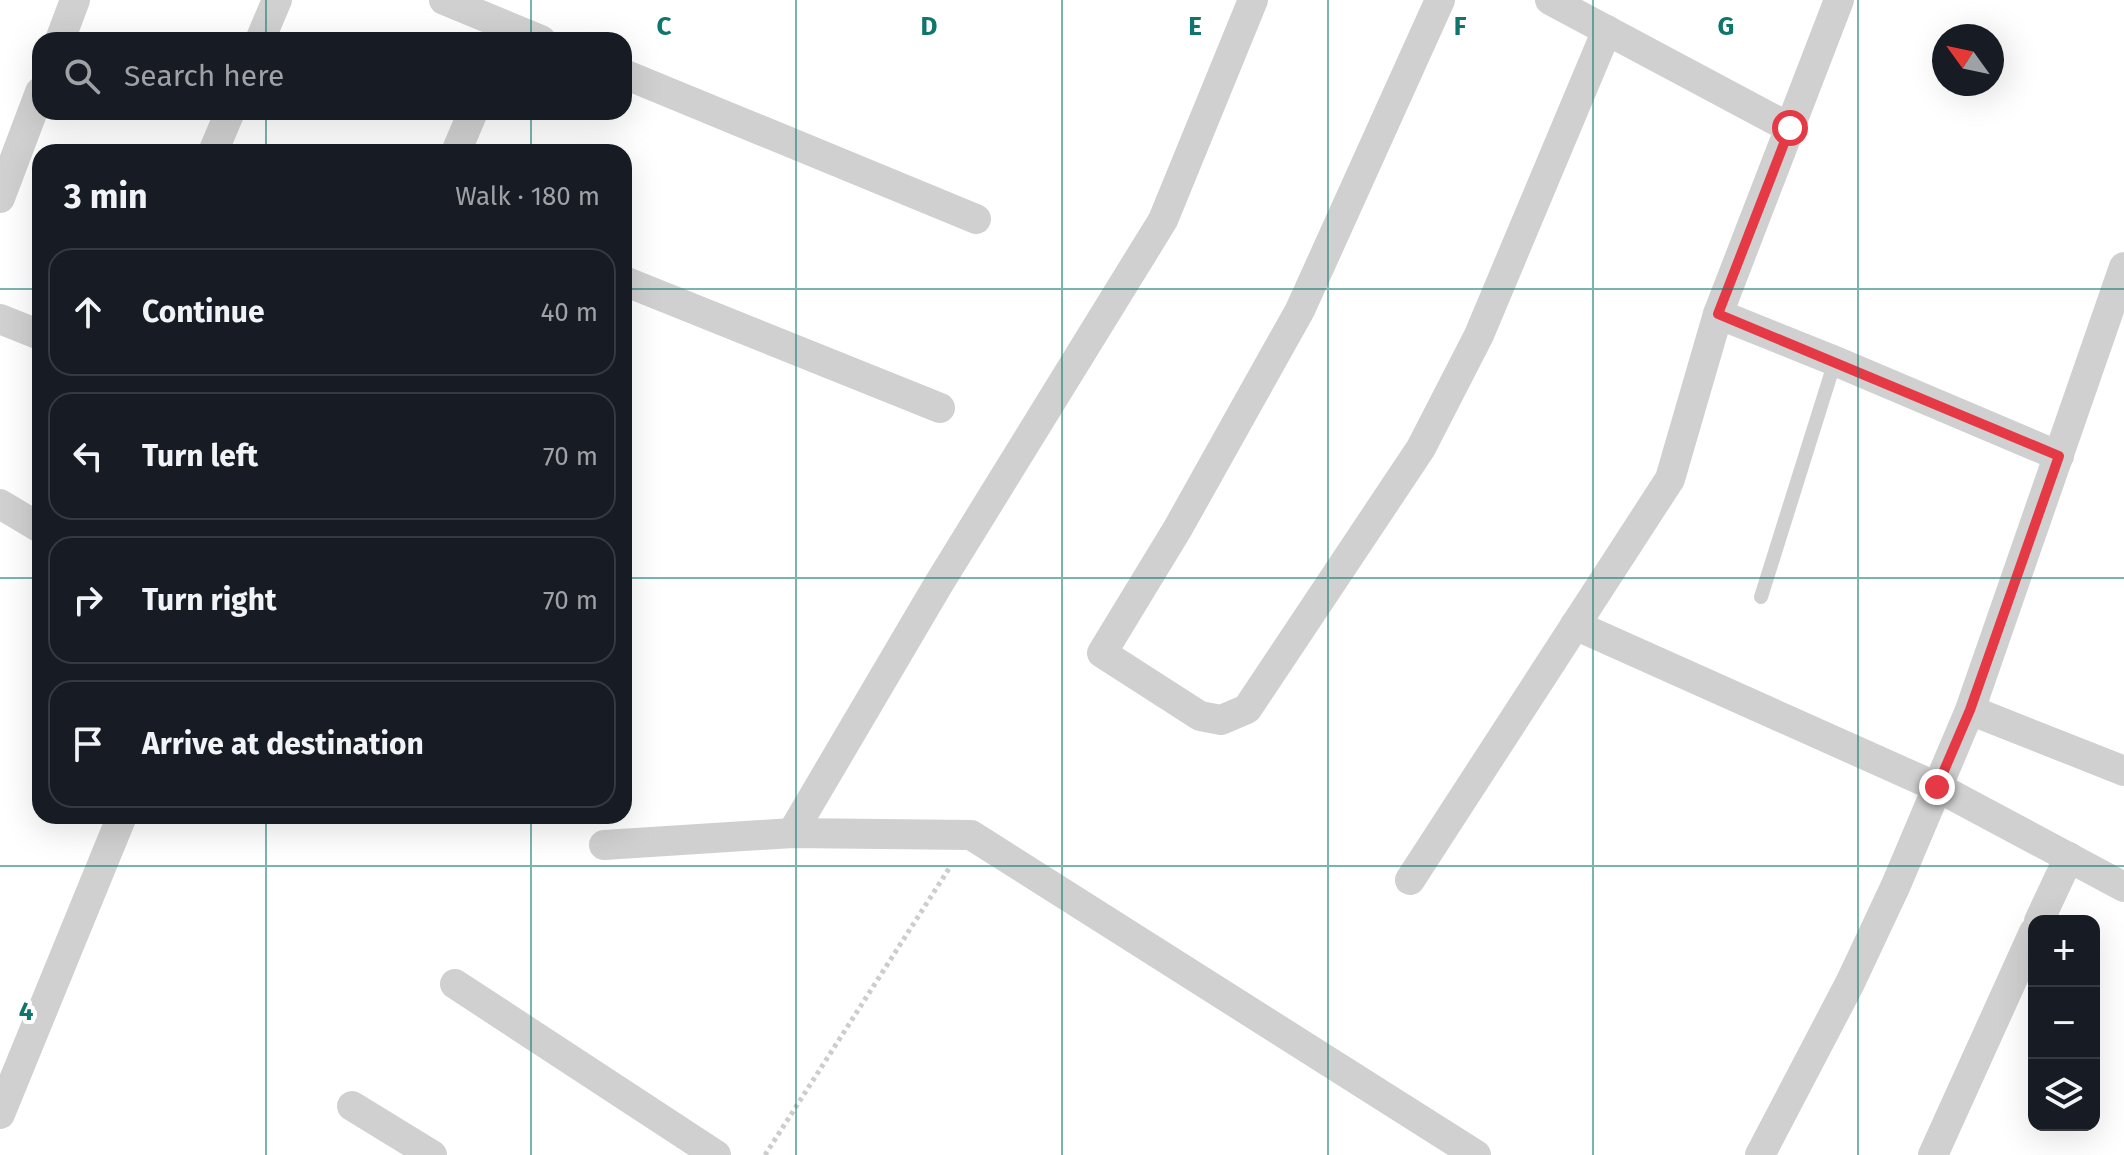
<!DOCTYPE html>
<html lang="en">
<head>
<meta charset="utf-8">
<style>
	body { margin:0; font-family:"Fira Sans",sans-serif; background:#20242c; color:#f1f3f6 }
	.controls { position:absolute; right:24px; bottom:24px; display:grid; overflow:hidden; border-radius:16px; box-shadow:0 8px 32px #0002 }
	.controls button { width:72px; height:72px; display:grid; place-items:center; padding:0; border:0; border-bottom:2px solid #363941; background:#171b24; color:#f1f3f6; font:40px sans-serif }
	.compass { position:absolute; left:1932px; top:24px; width:72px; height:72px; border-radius:50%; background:#171b24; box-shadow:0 8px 32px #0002; rotate:303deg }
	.stop { position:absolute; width:24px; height:24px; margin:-18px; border:6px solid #e63946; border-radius:50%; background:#fff }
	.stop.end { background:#e63946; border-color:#fff; box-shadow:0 2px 8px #0008 }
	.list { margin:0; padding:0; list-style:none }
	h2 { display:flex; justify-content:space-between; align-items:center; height:104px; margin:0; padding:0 32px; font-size:34px }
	h2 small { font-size:26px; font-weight:400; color:#9ea1a6 }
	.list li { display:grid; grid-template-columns:52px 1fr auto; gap:24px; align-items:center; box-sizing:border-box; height:128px; margin:0 16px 16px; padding:0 16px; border:2px solid #363941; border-radius:24px }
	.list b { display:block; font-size:30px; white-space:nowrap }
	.list em { font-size:26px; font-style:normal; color:#9ea1a6 }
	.icon { flex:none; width:44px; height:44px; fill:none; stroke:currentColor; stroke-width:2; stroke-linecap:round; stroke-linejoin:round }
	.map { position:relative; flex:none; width:2124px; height:1155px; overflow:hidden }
	.search { position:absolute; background:#171b24; box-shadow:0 8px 32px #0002; left:32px; top:32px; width:600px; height:88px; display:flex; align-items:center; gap:20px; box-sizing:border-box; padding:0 28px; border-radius:24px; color:#9ea1a6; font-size:30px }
	.panel { position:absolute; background:#171b24; box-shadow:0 8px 32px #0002; left:32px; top:144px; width:600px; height:680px; border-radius:24px }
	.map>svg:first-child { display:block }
</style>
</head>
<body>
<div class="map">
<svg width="2124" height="1155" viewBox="0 0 2124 1155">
	<rect width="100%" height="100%" fill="#fff"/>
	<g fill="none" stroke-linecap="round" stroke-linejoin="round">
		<polyline stroke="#cdcdcd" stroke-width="5" stroke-dasharray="4 4" stroke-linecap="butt" points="765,1155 950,867"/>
		<polyline stroke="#d0d0d0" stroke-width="14" points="1761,597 1835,361"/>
		<g stroke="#d0d0d0" stroke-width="30">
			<polyline points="444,0 541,40"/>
			<polyline points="1440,0 1300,310 1178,528 1102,653 1200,716 1221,720 1247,709 1421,448 1479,335 1607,30"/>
			<polyline points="1550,0 1790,128"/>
			<polyline points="60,40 75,0"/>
			<polyline points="260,40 277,0"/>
			<polyline points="624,74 976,219"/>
			<polyline points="213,152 230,112"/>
			<polyline points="456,152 473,112"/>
			<polyline points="0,198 40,92"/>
			<polyline points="624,281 940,408"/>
			<polyline points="1718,314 1835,361 2059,456"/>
			<polyline points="0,319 40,335"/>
			<polyline points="0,504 40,528"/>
			<polyline points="1575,625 1937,787 2124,887"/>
			<polyline points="1970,710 2124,771"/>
			<polyline points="792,833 938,585 1163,220 1253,0"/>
			<polyline points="604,845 792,833 971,835 1476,1155"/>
			<polyline points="1410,880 1670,479 1718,314 1839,0"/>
			<polyline points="2039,921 2069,857"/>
			<polyline points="455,984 716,1155"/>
			<polyline points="352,1106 432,1155"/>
			<polyline points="0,1114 122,816"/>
			<polyline points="1760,1155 1850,983 1896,885 1970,710 2124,267"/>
			<polyline points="1933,1155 2034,932"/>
		</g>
	</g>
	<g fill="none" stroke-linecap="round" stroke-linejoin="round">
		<polyline stroke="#e63946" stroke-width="10" points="1790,128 1718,314 2059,456 1970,710 1937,787"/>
	</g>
	<path fill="none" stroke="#0f766e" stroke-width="2" stroke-opacity="0.55" d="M266,0V40M531,0V40M796,0V1155M1062,0V1155M1328,0V1155M1593,0V1155M1858,0V1155M266,112V152M531,112V152M0,289H40M624,289H2124M0,578H40M624,578H2124M266,816V1155M531,816V1155M0,866H2124"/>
	<g font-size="26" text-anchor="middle" font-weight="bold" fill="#0f766e" stroke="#fff" stroke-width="8" stroke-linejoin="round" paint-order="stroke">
		<text x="664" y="35">C</text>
		<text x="929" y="35">D</text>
		<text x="1195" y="35">E</text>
		<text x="1460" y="35">F</text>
		<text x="1726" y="35">G</text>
		<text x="26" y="1020">4</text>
	</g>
</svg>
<div class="controls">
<button>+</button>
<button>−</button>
<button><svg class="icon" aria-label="layers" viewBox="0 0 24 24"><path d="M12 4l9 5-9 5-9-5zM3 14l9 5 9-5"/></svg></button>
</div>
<svg class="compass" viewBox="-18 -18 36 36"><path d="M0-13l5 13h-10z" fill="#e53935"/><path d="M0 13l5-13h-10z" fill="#9ea1a6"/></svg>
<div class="stop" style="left:1790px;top:128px"></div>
<div class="stop end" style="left:1937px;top:787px"></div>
<div class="search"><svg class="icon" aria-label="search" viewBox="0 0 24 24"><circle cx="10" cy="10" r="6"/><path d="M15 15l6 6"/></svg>Search here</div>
<section class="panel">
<h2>3 min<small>Walk · 180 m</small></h2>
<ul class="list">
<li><svg class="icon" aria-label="ahead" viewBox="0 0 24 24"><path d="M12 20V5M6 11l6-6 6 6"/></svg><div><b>Continue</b></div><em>40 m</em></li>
<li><svg class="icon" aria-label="left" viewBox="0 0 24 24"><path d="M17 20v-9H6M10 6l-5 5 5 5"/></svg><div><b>Turn left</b></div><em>70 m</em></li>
<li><svg class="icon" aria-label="right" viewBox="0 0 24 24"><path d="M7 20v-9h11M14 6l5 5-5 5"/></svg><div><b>Turn right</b></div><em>70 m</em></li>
<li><svg class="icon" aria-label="arrive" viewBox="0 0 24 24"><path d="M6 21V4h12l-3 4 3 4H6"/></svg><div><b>Arrive at destination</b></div></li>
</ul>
</section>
</div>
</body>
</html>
